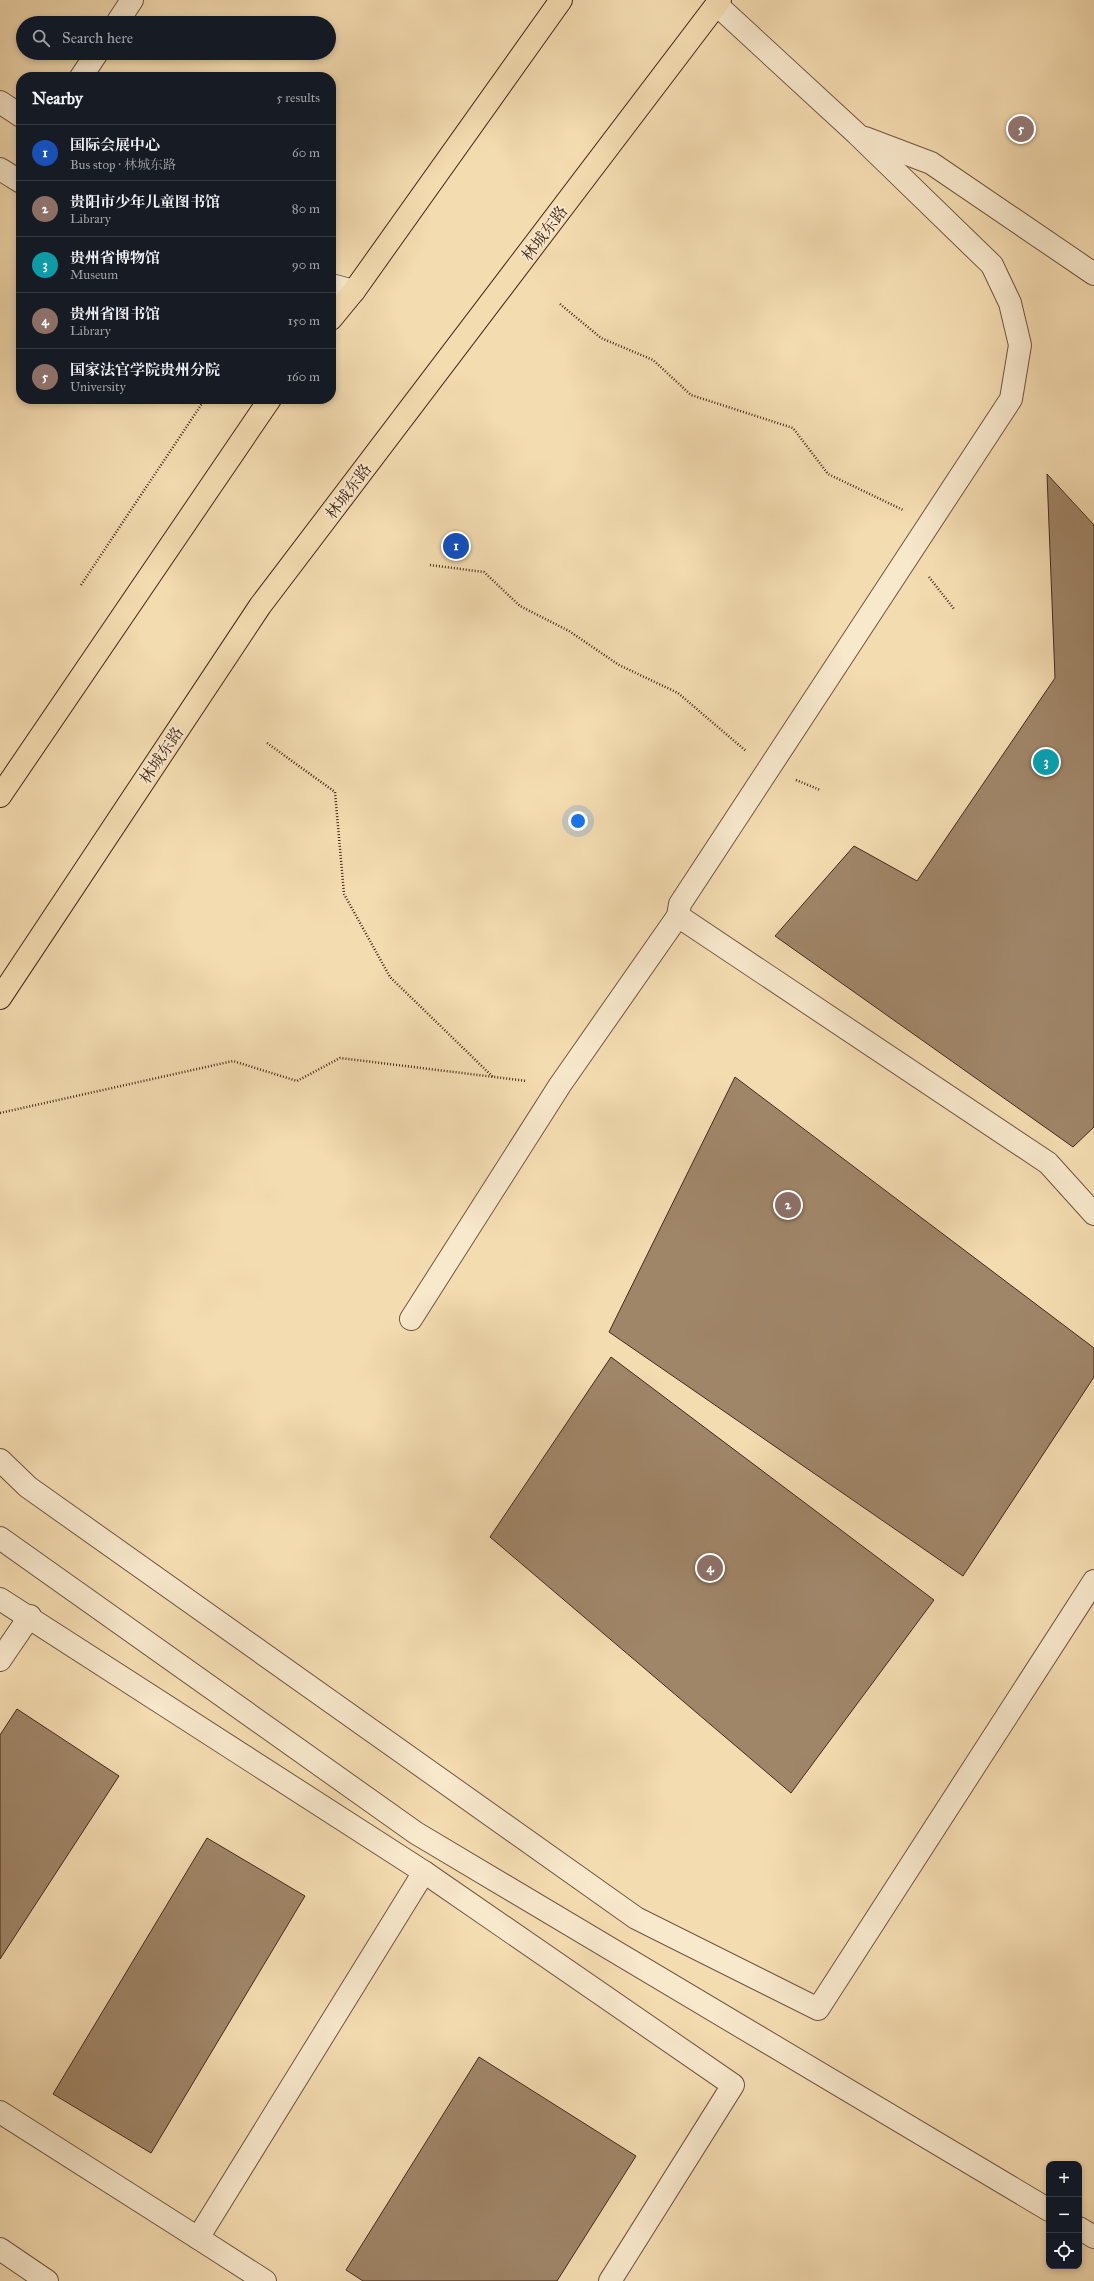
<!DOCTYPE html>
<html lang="en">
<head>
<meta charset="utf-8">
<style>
	body { margin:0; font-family:"IM FELL Great Primer","Noto Serif SC",serif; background:#242831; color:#f1f3f6 }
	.controls { position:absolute; right:12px; bottom:12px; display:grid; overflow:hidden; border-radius:8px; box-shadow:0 2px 6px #0003 }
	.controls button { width:36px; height:36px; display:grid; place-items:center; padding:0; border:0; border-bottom:1px solid #363941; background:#171b24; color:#f1f3f6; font:20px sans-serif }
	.you { position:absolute; left:578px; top:821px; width:14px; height:14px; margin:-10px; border:3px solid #fff; border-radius:50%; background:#1a73e8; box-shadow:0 0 0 6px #1a73e833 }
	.badge { display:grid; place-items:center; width:26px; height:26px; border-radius:50%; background:#7c3aed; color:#fff; font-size:13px; font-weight:700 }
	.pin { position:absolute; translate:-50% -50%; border:2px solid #fff; box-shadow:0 1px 4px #0006 }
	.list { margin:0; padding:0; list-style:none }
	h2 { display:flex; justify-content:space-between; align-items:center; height:52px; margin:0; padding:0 16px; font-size:17px }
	h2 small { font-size:13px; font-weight:400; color:#9ea1a6 }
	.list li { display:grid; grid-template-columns:26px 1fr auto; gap:12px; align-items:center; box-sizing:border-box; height:56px; padding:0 16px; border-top:1px solid #363941 }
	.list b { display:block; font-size:15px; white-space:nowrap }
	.list p { margin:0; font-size:13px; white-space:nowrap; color:#9ea1a6 }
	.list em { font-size:13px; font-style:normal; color:#9ea1a6 }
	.icon { flex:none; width:22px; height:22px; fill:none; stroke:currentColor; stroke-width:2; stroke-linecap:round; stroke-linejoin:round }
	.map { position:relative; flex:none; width:1094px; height:2281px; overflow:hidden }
	.search { position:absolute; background:#171b24; box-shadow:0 2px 6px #0003; left:16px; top:16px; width:320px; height:44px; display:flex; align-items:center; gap:10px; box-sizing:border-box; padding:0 14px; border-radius:22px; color:#9ea1a6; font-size:15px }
	.panel { position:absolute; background:#171b24; box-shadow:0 2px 6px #0003; left:16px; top:72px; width:320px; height:332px; border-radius:16px }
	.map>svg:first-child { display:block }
</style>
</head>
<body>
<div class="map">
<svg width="1094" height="2281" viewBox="0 0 1094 2281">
	<rect width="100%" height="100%" fill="#f4dcb1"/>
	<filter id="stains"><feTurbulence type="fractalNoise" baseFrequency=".005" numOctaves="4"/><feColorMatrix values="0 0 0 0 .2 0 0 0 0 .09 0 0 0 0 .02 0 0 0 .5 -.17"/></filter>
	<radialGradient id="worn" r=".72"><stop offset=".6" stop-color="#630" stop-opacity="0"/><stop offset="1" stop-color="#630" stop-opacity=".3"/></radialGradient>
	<g fill="#a08669" stroke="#45291b">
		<polygon points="1047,474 1094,525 1094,1127 1073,1147 775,936 854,846 917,881 1055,678"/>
		<polygon points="735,1077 1094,1348 1094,1377 963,1576 609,1332"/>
		<polygon points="611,1357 934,1600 791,1793 490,1537"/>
		<polygon points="17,1709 119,1776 0,1959 0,1735"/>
		<polygon points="207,1838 305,1896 151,2153 53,2094"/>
		<polygon points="479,2057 636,2156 557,2281 363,2281 346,2270"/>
	</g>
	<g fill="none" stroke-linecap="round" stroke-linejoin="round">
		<defs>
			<g id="minor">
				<polyline points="117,23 132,0"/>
				<polyline points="81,77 97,53"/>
				<polyline points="0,102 21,116"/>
				<polyline points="865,138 931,163 1094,274"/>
				<polyline points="0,169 21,182"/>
				<polyline points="331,285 354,291"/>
				<polyline points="678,916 1048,1163 1094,1214"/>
				<polyline points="411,1319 560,1085 678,916 680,904 1011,399 1020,345 1010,303 992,265 857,134 717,5"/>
				<polyline points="0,1460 28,1487 636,1918 818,2009 1094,1581"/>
				<polyline points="0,1538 416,1833 1049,2210"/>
				<polyline points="0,1599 424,1872 733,2085 610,2281"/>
				<polyline points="0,1660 30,1616"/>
				<polyline points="0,2112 198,2238"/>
				<polyline points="1079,2228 1094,2237"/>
				<polyline points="0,2249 47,2281"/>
				<polyline points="265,2281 198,2238 424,1872"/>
			</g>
			<g id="major">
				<polyline points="331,319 354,291 561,0"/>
				<polyline points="0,796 270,399"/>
				<polyline points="0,998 260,606 720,0"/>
			</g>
		</defs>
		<use href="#minor" stroke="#715640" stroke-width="24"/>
		<use href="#major" stroke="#45291b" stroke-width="24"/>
		<g stroke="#45291b" stroke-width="2.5" stroke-dasharray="1 2" stroke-linecap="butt">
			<polyline points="560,304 601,338 653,360 691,395 793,428 828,474 903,510"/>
			<polyline points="430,565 484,572 520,606 569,631 619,665 678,693 746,751"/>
			<polyline points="929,577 954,609"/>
			<polyline points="81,585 205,399"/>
			<polyline points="267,743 335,792 344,894 390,977 493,1077"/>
			<polyline points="796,780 820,790"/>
			<polyline points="0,1113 233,1061 297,1081 340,1058 527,1081"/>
		</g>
		<use href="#minor" stroke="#f8e8cc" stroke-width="22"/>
		<use href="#major" stroke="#f4dcb1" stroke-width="22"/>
	</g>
	<g text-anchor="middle" stroke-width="3.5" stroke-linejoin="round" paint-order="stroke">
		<g font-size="16" fill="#45291b" stroke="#f8e8cc">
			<text transform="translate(544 233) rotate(-53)" y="6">林城东路</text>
			<text transform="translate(348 491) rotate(-53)" y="6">林城东路</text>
			<text transform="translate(161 755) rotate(-56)" y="6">林城东路</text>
		</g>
	</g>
	<rect width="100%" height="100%" filter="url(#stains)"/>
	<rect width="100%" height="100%" fill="url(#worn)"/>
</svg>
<div class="controls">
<button>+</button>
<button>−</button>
<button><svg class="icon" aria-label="locate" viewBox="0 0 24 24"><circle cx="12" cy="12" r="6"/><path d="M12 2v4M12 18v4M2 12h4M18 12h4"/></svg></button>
</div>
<div class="you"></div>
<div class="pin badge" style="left:456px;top:546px;background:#1a4fb4">1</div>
<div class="pin badge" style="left:788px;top:1205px;background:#8d6e63">2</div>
<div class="pin badge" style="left:1046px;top:762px;background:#0f9aa8">3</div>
<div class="pin badge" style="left:710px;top:1568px;background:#8d6e63">4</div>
<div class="pin badge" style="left:1021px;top:129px;background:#8d6e63">5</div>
<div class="search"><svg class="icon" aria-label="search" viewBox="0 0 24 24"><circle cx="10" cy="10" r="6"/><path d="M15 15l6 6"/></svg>Search here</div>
<section class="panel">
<h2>Nearby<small>5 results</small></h2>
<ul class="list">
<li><span class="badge" style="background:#1a4fb4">1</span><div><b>国际会展中心</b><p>Bus stop · 林城东路</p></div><em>60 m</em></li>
<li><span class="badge" style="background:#8d6e63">2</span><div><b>贵阳市少年儿童图书馆</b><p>Library</p></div><em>80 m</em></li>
<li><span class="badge" style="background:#0f9aa8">3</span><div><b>贵州省博物馆</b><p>Museum</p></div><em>90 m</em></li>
<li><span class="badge" style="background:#8d6e63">4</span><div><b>贵州省图书馆</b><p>Library</p></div><em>150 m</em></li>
<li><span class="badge" style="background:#8d6e63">5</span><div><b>国家法官学院贵州分院</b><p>University</p></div><em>160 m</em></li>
</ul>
</section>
</div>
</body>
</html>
